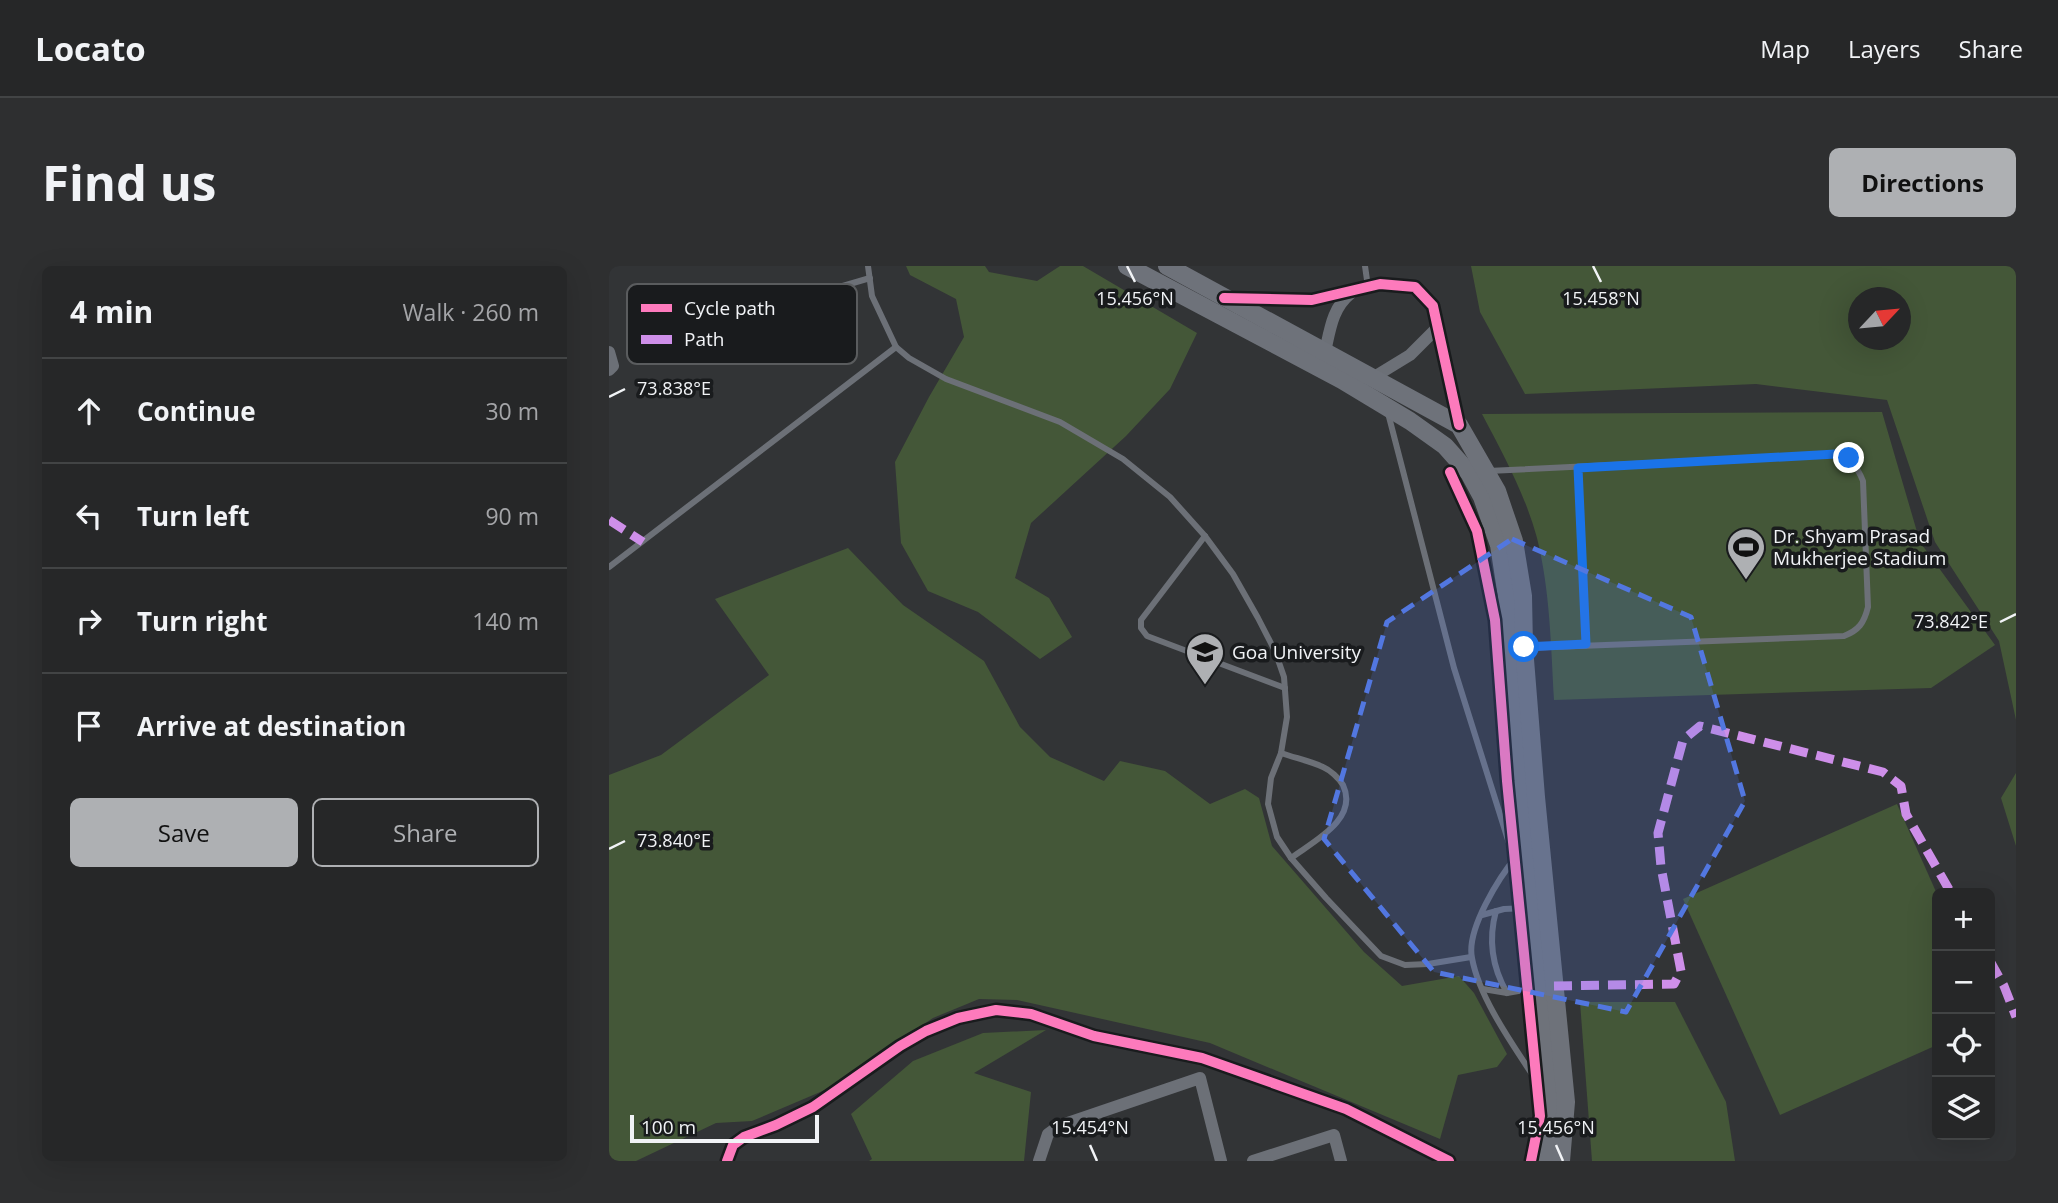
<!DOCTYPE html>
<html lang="en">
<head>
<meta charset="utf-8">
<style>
	body { margin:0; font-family:"Open Sans",sans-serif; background:#2e2f30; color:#f1f3f6 }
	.controls { position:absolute; right:21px; bottom:21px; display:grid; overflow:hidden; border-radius:10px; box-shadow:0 7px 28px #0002 }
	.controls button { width:63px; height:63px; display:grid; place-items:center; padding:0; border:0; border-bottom:2px solid #424445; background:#262728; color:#f1f3f6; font:35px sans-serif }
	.compass { position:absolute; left:1239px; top:21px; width:63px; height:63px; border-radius:50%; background:#262728; box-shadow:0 7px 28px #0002; rotate:64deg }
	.scale { position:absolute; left:21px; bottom:18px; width:189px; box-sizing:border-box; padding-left:7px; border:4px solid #f1f3f6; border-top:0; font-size:19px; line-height:24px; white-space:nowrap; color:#f1f3f6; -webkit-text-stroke:5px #191b1d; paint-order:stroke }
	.stop { position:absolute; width:21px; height:21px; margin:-16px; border:5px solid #1a73e8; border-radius:50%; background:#fff }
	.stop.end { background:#1a73e8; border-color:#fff; box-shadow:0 2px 7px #0008 }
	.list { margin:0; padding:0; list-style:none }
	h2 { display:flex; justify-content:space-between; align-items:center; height:91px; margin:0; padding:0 28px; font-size:30px }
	h2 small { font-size:23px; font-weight:400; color:#a4a5a8 }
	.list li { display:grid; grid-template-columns:46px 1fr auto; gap:21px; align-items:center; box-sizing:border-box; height:105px; padding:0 28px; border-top:2px solid #424445 }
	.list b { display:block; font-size:26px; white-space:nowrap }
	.list em { font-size:23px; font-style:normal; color:#a4a5a8 }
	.actions { display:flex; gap:14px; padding:21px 28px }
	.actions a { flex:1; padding:16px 0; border:2px solid #aeb0b3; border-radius:10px; text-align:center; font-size:24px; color:#aeb0b3 }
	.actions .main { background:#aeb0b3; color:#111 }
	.icon { flex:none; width:38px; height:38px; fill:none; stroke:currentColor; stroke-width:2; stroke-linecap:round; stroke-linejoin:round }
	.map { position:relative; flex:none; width:1407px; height:895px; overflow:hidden; border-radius:10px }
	header { display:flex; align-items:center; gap:42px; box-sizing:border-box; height:98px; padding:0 35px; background:#262728; border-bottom:2px solid #424445 }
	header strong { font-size:33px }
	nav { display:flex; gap:38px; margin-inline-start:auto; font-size:24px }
	.intro { display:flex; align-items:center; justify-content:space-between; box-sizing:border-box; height:168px; padding:0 42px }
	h1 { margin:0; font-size:49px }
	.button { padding:18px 32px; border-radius:10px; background:#aeb0b3; color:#111; font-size:24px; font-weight:700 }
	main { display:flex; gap:42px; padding:0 42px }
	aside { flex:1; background:#262728; border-radius:10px; box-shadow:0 7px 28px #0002 }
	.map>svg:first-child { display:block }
</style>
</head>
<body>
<header>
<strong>Locato</strong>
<nav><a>Map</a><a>Layers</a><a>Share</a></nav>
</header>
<div class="intro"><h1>Find us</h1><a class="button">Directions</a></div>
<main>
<aside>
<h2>4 min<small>Walk · 260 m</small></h2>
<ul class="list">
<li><svg class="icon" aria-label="ahead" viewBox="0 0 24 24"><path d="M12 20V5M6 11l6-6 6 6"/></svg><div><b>Continue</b></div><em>30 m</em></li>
<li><svg class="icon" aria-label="left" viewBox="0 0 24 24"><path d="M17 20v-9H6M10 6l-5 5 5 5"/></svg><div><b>Turn left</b></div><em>90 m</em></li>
<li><svg class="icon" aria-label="right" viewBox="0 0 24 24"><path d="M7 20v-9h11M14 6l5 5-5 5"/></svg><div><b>Turn right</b></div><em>140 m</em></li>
<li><svg class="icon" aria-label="arrive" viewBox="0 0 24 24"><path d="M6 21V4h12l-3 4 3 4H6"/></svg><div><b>Arrive at destination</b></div></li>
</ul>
<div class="actions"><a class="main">Save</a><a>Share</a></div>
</aside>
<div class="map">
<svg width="1407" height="895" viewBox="0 0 1407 895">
	<rect width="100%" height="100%" fill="#323436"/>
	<g fill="#445738" fill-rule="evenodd">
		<polygon points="297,0 376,0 380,6 428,15 451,0 474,0 588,67 561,123 517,170 422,257 406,312 440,332 463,371 431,393 369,346 319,325 292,277 286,196 320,131 355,71 347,33 301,9"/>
		<path d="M862,0H1407V454L1390,375L1326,276L1278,134L1147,118L916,128L871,46ZM1250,32H1292V74H1250Z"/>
		<path d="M1273,146L1311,276L1386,379L1322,422L945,434C942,380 941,324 928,272C916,228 894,188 873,148Z"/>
		<polygon points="239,282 294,339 375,395 411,461 441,491 495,515 511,495 556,505 601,538 636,523 650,532 663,580 755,686 793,720 850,710 865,727 898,788 888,801 849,809 831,873 601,777 408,734 370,733 324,752 216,824 143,855 107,857 27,895 0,895 0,509 52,489 160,409 106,333"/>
		<polygon points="1407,507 1407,580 1392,532"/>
		<polygon points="1288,538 1328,628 1328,779 1171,849 1074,633"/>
		<polygon points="971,736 1066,736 1117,836 1126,895 983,895"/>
		<polygon points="437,764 365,807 422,826 415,895 260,895 263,893 242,848 304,795 374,767"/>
	</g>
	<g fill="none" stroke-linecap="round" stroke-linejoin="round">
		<g stroke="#6c7077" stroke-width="6">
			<polyline points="259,0 263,30 287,81 300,92 337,113 451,156 514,193 561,231 596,270 624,308 649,352 666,385 675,411 678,451 672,487 662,512 659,538 668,571 682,592 717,632 772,690 796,699 819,698 862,691"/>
			<polyline points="756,0 759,21"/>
			<polyline points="186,34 261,12"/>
			<polyline points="779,147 845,402 905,593"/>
			<polyline points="969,202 977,378"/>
			<path d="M879,205L1227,188C1242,193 1248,200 1254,215L1259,341C1255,357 1250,364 1235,370L916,382"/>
			<polyline points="596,270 532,354 532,362 538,370 676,422"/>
			<polyline points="0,301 287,81"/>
			<path d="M672,487C686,492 701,495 714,501C721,504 730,512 734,519C750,553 705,575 682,592"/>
			<path d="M908,590C890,611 857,664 863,692C871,736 910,787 934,825"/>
			<path d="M887,645C879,674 883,701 898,727"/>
			<polyline points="873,649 895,643 919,642"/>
			<polyline points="874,723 898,727 927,722"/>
		</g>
		<g stroke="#6c7077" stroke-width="12">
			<polyline points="619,32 703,34 771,18 806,21 824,40 850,159"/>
			<polyline points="0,86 4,100 0,104"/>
			<path d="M716,86C721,64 723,42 742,27"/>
			<polyline points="765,111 801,89 829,61"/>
			<polyline points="118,895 124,879 135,871 167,859 204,841 291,780 317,765 349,752 387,744 422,748 485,770 593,792 737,843 840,895"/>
			<polyline points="430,895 439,868 450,860 591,812 612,895"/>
			<polyline points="644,895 725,869 732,895"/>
		</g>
		<g stroke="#6e727a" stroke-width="18">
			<polyline points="518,0 733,114 801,155 836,180 860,207 873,231 890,279 898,331 899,382 911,532 941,836 935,895"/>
			<polyline points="558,0 850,159 888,225 905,275 914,330 915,381 927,531 957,836 952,895"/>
		</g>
		<g stroke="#ce8fe9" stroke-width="9" stroke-dasharray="18 9" stroke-linecap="butt">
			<polyline points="0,254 34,276"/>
			<polyline points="1381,695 1395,720 1407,751"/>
			<polyline points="945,720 1065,718 1072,705 1052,601 1049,567 1074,474 1091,460 1274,506 1292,520 1297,548 1342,627"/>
		</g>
		<defs>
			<g id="cycleway">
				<polyline points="615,32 703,34 771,18 806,21 824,40 850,159"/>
				<polyline points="841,206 868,265 886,354 898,515 931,850 922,895"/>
				<polyline points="118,895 124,879 135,871 167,859 204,841 291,780 317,765 349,752 387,744 422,748 485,770 593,792 737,843 840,895"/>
			</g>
		</defs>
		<use href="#cycleway" stroke="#191b1d" stroke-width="15"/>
		<use href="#cycleway" stroke="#fd7abc" stroke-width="10"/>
	</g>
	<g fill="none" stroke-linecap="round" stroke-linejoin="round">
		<polyline stroke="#1a73e8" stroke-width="9" points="915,381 977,378 969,202 1227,188 1240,192"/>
	</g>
	<path fill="#5277e0" fill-opacity="0.2" stroke="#5277e0" stroke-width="5" stroke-dasharray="14 9" stroke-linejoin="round" d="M903,273L1082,351L1136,535L1017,746L825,706L715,573L778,356Z"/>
	<path fill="none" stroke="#f1f3f6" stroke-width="2.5" d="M518,0L526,16M984,0L992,16M0,131L16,123M1391,356L1407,348M0,583L16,575M481,879L488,895M947,879L954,895"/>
	<defs>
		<symbol id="stadium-pin" viewBox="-11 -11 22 30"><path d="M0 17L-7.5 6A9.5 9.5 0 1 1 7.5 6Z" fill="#aeb0b3" stroke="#191b1d"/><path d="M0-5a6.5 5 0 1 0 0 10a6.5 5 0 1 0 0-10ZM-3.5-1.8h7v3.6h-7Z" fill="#111"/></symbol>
		<symbol id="university-pin" viewBox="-11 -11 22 30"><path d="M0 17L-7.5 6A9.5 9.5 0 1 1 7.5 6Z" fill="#aeb0b3" stroke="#191b1d"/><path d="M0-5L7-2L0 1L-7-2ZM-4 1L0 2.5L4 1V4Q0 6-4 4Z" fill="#111"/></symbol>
	</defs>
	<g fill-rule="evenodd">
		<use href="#stadium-pin" x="1115" y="259" width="44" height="60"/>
		<use href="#university-pin" x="574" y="364" width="44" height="60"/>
	</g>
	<g text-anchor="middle" stroke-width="7" stroke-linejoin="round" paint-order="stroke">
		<g font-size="19" fill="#f1f3f6" stroke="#191b1d" text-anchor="start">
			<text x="1164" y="277">Dr. Shyam Prasad<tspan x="1164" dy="22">Mukherjee Stadium</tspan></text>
			<text x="623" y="393">Goa University</text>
		</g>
	</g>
	<rect x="18" y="18" width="230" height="80" rx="10" fill="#191b1d" stroke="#5a5c5e" stroke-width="2"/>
	<rect x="32" y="38" width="31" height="8" fill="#fd7abc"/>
	<rect x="32" y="69" width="31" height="9" fill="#ce8fe9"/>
	<g font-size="19" fill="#f1f3f6">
		<text x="75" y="49">Cycle path</text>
		<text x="75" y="80">Path</text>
	</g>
	<g font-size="18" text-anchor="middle" fill="#f1f3f6" stroke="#191b1d" stroke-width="7" stroke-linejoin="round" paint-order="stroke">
		<text x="526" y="39">15.456°N</text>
		<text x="992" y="39">15.458°N</text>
		<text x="65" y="129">73.838°E</text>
		<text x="1342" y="362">73.842°E</text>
		<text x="65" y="581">73.840°E</text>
		<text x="481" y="868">15.454°N</text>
		<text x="947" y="868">15.456°N</text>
	</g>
</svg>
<div class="controls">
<button>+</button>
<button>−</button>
<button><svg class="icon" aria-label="locate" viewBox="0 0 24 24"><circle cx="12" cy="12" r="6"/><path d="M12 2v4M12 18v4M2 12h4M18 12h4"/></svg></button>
<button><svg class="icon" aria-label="layers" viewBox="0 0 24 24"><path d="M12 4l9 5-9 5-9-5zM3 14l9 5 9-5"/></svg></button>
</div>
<svg class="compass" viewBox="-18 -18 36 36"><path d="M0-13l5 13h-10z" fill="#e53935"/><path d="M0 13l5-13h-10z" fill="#a4a5a8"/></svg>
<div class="scale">100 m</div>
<div class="stop" style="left:915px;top:381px"></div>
<div class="stop end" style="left:1240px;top:192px"></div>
</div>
</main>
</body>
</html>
